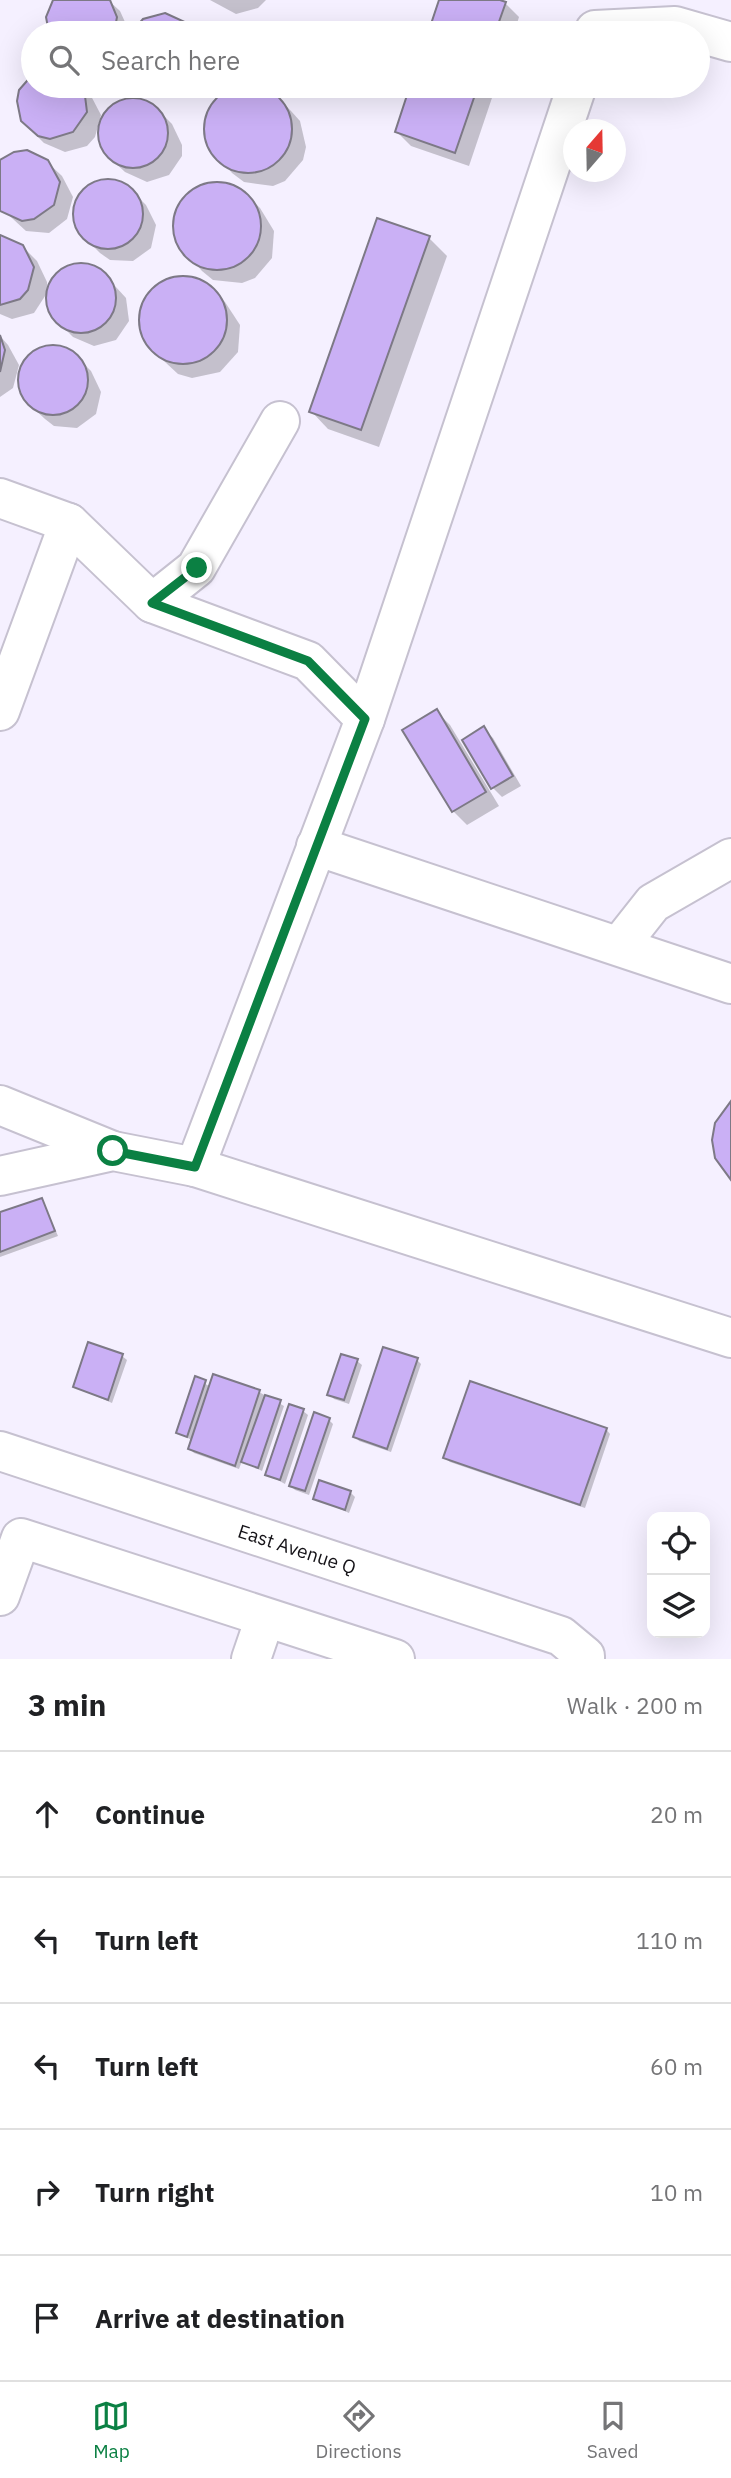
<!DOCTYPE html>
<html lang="en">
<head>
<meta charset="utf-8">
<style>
	body { margin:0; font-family:"IBM Plex Sans",sans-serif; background:#f2f2f2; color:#202124 }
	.controls { position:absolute; right:21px; bottom:21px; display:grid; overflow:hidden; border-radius:14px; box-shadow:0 7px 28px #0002 }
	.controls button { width:63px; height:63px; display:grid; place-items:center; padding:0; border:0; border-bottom:2px solid #e0e0e0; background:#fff; color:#202124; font:35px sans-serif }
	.compass { position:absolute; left:563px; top:119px; width:63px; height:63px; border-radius:50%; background:#fff; box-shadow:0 7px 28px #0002; rotate:20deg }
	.stop { position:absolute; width:21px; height:21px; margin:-16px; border:5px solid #0b8043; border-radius:50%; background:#fff }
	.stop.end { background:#0b8043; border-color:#fff; box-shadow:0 2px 7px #0008 }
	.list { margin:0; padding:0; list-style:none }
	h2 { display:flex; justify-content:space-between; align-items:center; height:91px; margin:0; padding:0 28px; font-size:30px }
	h2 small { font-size:23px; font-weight:400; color:#757577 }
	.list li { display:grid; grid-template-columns:46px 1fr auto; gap:21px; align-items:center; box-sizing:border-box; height:126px; padding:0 28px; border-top:2px solid #e0e0e0 }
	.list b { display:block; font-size:26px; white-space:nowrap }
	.list em { font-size:23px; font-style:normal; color:#757577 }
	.icon { flex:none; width:38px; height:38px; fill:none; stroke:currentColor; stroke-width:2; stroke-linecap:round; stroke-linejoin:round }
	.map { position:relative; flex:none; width:731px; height:1659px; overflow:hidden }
	.search { position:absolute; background:#fff; box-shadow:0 7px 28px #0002; left:21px; right:21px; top:21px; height:77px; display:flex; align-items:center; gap:18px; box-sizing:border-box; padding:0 24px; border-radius:38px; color:#757577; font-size:26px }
	.sheet { height:721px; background:#fff }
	nav { display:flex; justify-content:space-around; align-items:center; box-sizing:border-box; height:98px; border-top:2px solid #e0e0e0; background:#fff; font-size:19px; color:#757577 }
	nav a { display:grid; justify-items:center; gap:4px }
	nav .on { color:#0b8043 }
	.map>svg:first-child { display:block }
</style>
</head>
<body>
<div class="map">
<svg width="731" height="1659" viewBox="0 0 731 1659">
	<rect width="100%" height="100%" fill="#f5f0ff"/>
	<g fill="#0003">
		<polygon points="55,0 108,0 120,11 130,33 52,33 48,28"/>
		<polygon points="210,0 266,0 258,8 236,14"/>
		<polygon points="441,0 495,0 505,3 519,17 514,33 429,33"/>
		<polygon points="33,78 33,86 82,86 90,94 101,115 95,137 87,146 65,152 44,143 29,128 23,120 26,82"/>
		<polygon points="152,86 201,86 198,91 176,97"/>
		<polygon points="250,86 276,96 291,111 300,121 306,147 303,160 285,181 273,186 244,182 232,173 209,145 205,131 207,117 213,103 237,87"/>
		<polygon points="412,86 496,86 469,166 411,146 397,132"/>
		<polygon points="136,100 157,109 172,124 182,145 182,156 169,175 147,182 125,172 110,158 101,140 100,130 107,112 124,101"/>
		<polygon points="47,162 62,176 73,197 67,219 49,233 26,231 0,207 0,163"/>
		<polygon points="110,180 131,190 146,205 156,225 151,248 133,261 110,260 100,253 85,238 75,221 76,201 82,193 99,181"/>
		<polygon points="220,184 245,194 260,208 274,231 272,258 255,278 242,283 213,280 202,271 178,243 175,229 176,214 183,201 193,191"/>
		<polygon points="0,237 22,246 37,261 47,282 47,293 34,313 12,319 0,314"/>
		<polygon points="429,238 447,256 379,447 328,429 311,411"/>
		<polygon points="83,264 104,274 126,298 129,321 116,340 94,346 73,337 58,322 48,305 47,295 55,276 72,265"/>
		<polygon points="185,277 211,288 225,302 240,325 238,352 220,372 192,378 178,374 151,349 143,337 141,308 148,295 158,285"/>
		<polygon points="0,336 8,345 19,365 13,388 0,397"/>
		<polygon points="55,347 76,356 91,371 101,392 96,414 77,428 54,426 45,419 30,405 20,387 19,377 26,359 43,348"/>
		<polygon points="436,711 450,725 499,806 467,825 453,811"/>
		<polygon points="483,729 493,738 521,786 502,797 493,788"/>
		<polygon points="42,1200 58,1236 0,1257 0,1214"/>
		<polygon points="122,1356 127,1360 112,1403 75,1387"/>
		<polygon points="417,1360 421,1364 391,1452 359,1441 355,1436"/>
		<polygon points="357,1361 362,1365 349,1404 334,1399 329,1394"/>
		<polygon points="214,1377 259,1392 284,1406 262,1471 242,1461 239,1469 194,1453 190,1449 193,1441 178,1432 196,1379 211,1387"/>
		<polygon points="303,1411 308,1415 285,1484 267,1474"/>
		<polygon points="329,1420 333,1424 309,1495 295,1490 291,1486"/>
		<polygon points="606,1429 610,1434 585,1508 450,1462 445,1458"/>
		<polygon points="350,1492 355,1497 349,1513 315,1498"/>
	</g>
	<g fill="#cab0f5" stroke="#7d7986" stroke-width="2">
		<polygon points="53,0 110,0 117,17 114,33 49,33 46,17"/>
		<polygon points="439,0 500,0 506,2 495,33 428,33"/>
		<polygon points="165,13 187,23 194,33 131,33 143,19"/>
		<polygon points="33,74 33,86 84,88 87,112 73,132 50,139 38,136 21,121 17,101 19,90"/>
		<circle cx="248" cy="129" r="44"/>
		<polygon points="410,86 478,86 455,153 395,132"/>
		<circle cx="133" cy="133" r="35"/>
		<polygon points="27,150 48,160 60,182 54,205 34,219 22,221 0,211 0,160 14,152"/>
		<circle cx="108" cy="214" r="35"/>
		<circle cx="217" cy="226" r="44"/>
		<polygon points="377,218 430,236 361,430 309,412"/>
		<polygon points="0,235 23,245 34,267 28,290 20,299 0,305"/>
		<circle cx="81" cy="298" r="35"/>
		<circle cx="183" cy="320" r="44"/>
		<polygon points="0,335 5,350 0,372"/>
		<circle cx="53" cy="380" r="35"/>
		<polygon points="437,709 486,792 452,812 402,730"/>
		<polygon points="484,726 513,776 491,789 462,740"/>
		<polygon points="731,1101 731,1180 715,1158 712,1140 715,1123"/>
		<polygon points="42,1198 55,1231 0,1252 0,1212"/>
		<polygon points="88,1342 123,1354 108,1400 73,1387"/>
		<polygon points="383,1347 418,1358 387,1449 353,1437"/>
		<polygon points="341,1354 358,1359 344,1400 327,1395"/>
		<polygon points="213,1374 260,1390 235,1466 188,1449"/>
		<polygon points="195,1376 206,1380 187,1437 176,1433"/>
		<polygon points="470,1381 607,1428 580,1505 443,1458"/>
		<polygon points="265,1395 281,1400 258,1468 241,1462"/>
		<polygon points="289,1404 304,1409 280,1480 265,1475"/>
		<polygon points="314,1412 330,1418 305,1491 289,1486"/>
		<polygon points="319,1480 351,1491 345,1510 313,1499"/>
	</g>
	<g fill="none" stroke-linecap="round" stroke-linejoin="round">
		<defs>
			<g id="minor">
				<polyline points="595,33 595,30 675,26 731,42"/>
				<polyline points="0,498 69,523 152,603 308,661 365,719"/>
				<polyline points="152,603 196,568 280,421"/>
				<polyline points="0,711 69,523"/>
				<polyline points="316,846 731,984"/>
				<polyline points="619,946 653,903 731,858"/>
				<polyline points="0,1105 113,1151"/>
				<polyline points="195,1167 365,719 577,86"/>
				<polyline points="0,1176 113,1151 195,1167 731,1338"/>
				<polyline points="0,1451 561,1636 585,1656 585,1659"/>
				<polyline points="0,1596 21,1538 395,1659"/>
				<polyline points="251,1659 265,1618"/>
			</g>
		</defs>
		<use href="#minor" stroke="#c6c1d0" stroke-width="42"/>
		<use href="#minor" stroke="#fff" stroke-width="38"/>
	</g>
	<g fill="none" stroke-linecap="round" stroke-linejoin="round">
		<polyline stroke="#0b8043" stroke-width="9" points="113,1151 195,1167 365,719 308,661 152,603 197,568"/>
	</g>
	<g text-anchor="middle" stroke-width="6" stroke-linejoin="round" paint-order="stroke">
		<g font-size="19" fill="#141217" stroke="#fff">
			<text transform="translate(297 1549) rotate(18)" y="7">East Avenue Q</text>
		</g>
	</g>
</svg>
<div class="controls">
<button><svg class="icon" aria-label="locate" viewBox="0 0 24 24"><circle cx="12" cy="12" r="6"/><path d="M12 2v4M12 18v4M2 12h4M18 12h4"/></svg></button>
<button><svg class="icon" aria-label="layers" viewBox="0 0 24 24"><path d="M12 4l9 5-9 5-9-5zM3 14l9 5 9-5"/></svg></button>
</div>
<svg class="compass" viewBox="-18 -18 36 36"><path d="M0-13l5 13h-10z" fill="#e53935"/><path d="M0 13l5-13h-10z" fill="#757577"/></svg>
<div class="stop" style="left:113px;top:1151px"></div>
<div class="stop end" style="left:197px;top:568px"></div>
<div class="search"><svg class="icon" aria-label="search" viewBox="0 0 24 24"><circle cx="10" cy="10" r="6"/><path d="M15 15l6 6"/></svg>Search here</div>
</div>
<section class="sheet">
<h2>3 min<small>Walk · 200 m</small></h2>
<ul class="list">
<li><svg class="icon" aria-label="ahead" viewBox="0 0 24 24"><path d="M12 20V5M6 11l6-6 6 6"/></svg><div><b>Continue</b></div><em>20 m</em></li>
<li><svg class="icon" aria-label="left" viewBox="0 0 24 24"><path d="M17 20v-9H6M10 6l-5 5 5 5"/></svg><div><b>Turn left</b></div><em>110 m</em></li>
<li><svg class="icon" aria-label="left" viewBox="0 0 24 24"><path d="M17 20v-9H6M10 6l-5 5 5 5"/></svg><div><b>Turn left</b></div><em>60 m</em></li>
<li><svg class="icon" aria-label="right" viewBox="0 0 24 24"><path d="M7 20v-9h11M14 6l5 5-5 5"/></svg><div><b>Turn right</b></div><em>10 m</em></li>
<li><svg class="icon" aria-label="arrive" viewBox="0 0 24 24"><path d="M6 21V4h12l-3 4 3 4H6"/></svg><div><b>Arrive at destination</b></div></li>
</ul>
</section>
<nav>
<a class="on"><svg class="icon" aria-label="map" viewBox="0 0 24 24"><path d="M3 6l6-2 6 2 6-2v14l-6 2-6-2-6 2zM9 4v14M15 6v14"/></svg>Map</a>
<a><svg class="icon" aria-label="directions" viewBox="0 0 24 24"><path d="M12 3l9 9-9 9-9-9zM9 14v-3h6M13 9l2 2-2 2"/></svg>Directions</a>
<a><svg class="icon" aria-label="saved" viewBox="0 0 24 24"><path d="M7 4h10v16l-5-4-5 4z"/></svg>Saved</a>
</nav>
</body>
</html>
